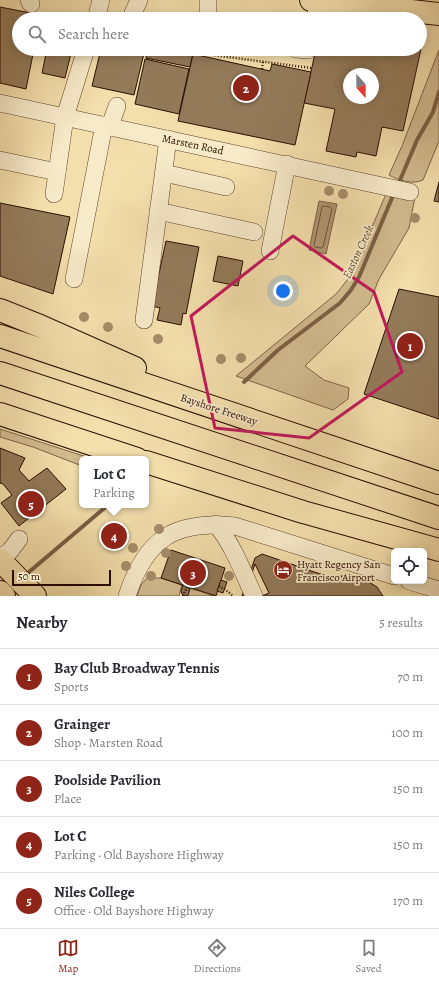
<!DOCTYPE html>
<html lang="en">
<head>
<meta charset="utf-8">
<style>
	body { margin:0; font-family:Alegreya,serif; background:#f7f7f7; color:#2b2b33 }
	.controls { position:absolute; right:12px; bottom:12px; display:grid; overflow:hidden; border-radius:6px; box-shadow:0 2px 10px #0003 }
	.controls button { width:36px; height:36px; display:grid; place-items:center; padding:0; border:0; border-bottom:1px solid #e1e1e2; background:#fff; color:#2b2b33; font:20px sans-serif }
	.compass { position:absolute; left:343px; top:68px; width:36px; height:36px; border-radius:50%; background:#fff; box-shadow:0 2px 10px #0003; rotate:159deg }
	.scale { position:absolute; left:12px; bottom:10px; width:99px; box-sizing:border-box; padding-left:4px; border:2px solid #2c0d00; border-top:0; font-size:11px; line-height:14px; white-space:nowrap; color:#2c0d00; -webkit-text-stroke:3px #f7eac9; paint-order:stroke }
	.you { position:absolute; left:283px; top:291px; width:14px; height:14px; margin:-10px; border:3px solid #fff; border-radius:50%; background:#1a73e8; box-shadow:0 0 0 6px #1a73e833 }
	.badge { display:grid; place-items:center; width:26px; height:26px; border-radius:50%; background:#8f2418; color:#fff; font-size:13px; font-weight:700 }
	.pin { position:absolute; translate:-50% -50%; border:2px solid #fff; box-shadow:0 1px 4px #0006 }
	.popup { position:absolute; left:79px; top:456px; width:70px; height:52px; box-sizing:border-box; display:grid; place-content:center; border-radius:6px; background:#fff; filter:drop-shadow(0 1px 3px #0005); font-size:13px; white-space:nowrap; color:#7c7c81 }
	.popup b { font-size:15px; color:#2b2b33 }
	.popup::after { content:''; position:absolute; left:50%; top:100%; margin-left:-8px; border:8px solid transparent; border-top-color:#fff }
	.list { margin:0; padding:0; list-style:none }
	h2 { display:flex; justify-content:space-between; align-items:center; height:52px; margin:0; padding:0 16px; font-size:17px }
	h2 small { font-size:13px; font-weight:400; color:#7c7c81 }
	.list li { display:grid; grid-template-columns:26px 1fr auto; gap:12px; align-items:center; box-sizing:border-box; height:56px; padding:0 16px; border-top:1px solid #e1e1e2 }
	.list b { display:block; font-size:15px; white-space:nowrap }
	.list p { margin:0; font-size:13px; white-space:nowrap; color:#7c7c81 }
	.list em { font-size:13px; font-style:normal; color:#7c7c81 }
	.icon { flex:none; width:22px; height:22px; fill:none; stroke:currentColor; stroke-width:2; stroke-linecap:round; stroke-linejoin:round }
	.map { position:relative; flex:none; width:439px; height:596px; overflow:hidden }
	.search { position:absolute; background:#fff; box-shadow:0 2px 10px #0003; left:12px; right:12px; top:12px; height:44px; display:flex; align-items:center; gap:10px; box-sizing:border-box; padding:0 14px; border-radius:22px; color:#7c7c81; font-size:15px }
	.sheet { height:332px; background:#fff }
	nav { display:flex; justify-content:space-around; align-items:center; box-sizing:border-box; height:56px; border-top:1px solid #e1e1e2; background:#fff; font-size:11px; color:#7c7c81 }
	nav a { display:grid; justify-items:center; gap:2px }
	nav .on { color:#8f2418 }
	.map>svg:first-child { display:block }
</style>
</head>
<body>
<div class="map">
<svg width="439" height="596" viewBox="0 0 439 596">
	<rect width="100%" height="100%" fill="#f3dfac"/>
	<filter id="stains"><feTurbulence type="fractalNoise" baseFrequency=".005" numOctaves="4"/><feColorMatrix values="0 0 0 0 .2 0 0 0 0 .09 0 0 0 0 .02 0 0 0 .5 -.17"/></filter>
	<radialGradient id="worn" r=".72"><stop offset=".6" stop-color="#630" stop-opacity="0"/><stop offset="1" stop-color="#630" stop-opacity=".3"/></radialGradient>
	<g fill="#d1bb8f" stroke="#7e6448">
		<path d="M439,50V141L423,180C413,185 398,180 389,175L402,146Z"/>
		<polygon points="386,194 415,197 409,228 379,279 369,304 305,366 324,380 349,388 348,399 333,410 236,376 336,294 352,274"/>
		<polygon points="0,429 93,459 82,459 82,466 33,447 0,437"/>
		<polygon points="147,578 161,578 182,585 179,596 137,596 141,585"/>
		<polygon points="190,588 214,596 185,596 188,595"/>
	</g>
	<polygon fill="#af9872" stroke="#7b6044" points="319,201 337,204 326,254 309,250"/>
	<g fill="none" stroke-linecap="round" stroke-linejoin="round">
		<polygon stroke="#6e5239" stroke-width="1" points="324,206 330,207 332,209 323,247 321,248 315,247 314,245 322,207"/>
		<g stroke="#7b6044" stroke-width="4">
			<polyline points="398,185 417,140 433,112 439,92"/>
			<polyline points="244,382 278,350 340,303 351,290 359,277 394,193"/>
			<polyline points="29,572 108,505"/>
		</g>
	</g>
	<g fill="#937a59" stroke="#2c0d00" fill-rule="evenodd">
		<polygon points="0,7 41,15 40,19 19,19 19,49 34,49 26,89 0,83"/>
		<polygon points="108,14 129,19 107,19"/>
		<polygon points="155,14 181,19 154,19"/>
		<polygon points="47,49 72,49 65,78 42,73"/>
		<polygon points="101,49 145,49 134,95 92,86"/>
		<polygon points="148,49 194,49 190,67 146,58"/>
		<path d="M316,49H421L403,131L382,127L376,156L357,152L356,157L326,151L335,109L304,103ZM349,74H373V98H349Z"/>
		<polygon points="193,54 270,71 272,64 311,72 295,145 178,121"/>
		<polygon points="145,59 189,69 179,114 135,104"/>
		<polygon points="439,182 439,202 434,201"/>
		<polygon points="0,203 70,217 53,294 0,276"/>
		<polygon points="166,241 199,247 186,314 183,313 181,325 157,320 160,308 152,306"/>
		<polygon points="218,256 243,261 238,286 213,281"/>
		<polygon points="399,289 439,297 439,419 364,394"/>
		<polygon points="0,448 25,458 19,470 29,481 47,468 66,489 19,526 1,503 12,495 3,484 0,483"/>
		<polygon points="171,550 225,568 216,596 161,578"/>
		<polygon points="262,554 332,578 347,575 364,579 377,587 383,596 262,596 269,593 255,564 244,596 242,596 255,558"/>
		<polygon points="221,580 227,582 223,593 217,591"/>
		<polygon points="183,585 190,588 188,595 185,596 182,594 181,591"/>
	</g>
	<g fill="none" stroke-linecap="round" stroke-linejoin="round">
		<defs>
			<g id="minor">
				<polyline points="29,0 31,4"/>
				<polyline points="208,0 208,19"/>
				<polyline points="133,13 139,0"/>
				<polyline points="96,19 101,0"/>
				<polyline points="315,19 319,1"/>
				<polyline points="296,49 308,50 308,49"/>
				<polyline points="0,103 410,192"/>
				<polyline points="110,126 117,106"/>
				<polyline points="0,160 57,172"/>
				<polyline points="164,173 226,187"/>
				<polyline points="54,194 65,117 86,49"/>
				<polyline points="158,211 254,232"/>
				<polyline points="270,251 287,164"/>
				<polyline points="74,279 104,125"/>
				<polyline points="144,320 168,139"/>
				<path d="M216,524C233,545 243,572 254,596"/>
				<polyline points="0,558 10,551 19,539"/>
				<polyline points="409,581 439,590"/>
				<path d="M127,596C146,538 175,520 235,526L394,576"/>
			</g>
			<g id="major">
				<polyline points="311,0 439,14"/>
				<polyline points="0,560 35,596"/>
				<polyline points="0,592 4,596"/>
			</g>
			<g id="highway">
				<polyline points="0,310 40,326 135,368"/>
				<polyline points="0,336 439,483"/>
				<polyline points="0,373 439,518"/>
				<polyline points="0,414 137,459"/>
				<polyline points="146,462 303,512 439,550"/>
			</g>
		</defs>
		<use href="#minor" stroke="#5e422b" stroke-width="18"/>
		<use href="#major" stroke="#2c0d00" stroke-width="24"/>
		<use href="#highway" stroke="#2c0d00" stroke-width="24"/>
		<g stroke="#2c0d00" stroke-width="2.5" stroke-dasharray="1 2" stroke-linecap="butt">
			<polyline points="198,49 198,53 311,68"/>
			<polyline points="262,69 263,61"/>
			<polyline points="219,586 226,590 233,596"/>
			<polyline points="183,596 187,587"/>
		</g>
		<use href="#minor" stroke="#f7eac9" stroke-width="17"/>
		<use href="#major" stroke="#f3dfac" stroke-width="22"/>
		<use href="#highway" stroke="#f3dfac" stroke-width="22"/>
	</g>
	<g fill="#a58d69">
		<circle cx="329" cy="191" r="5"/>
		<circle cx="343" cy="194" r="5"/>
		<circle cx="415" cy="218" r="5"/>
		<circle cx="84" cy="317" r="5"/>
		<circle cx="108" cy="327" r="5"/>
		<circle cx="158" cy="339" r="5"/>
		<circle cx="241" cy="358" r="5"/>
		<circle cx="221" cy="359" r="5"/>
		<circle cx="159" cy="529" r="5"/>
		<circle cx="133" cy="548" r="5"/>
		<circle cx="166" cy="553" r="5"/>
		<circle cx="126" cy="566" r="5"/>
		<circle cx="151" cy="576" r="5"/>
		<circle cx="229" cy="576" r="5"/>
	</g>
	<path fill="none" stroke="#c2185b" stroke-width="3" stroke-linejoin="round" d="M293,236L374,292L402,372L309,438L215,428L191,316Z"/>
	<defs>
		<symbol id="hotel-disc" viewBox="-11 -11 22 22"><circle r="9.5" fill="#8f2418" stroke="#f7eac9"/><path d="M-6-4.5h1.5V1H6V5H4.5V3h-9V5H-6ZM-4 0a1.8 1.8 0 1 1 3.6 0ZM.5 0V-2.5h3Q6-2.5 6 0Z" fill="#fff"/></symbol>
	</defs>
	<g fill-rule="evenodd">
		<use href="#hotel-disc" x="272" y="559" width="22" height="22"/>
	</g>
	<g text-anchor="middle" stroke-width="3.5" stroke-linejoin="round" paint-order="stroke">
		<g font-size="11" fill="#2c0d00" stroke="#f7eac9">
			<text transform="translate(193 144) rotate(12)" y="4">Marsten Road</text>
			<text transform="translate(219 409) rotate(18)" y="4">Bayshore Freeway</text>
		</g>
		<g font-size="11" fill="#2c0d00" stroke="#f7eac9" text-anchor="start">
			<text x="297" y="568">Hyatt Regency San<tspan x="297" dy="13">Francisco Airport</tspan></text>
		</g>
		<g font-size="12" font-style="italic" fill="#674c33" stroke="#f7eac9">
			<text transform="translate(358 252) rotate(-65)" y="4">Easton Creek</text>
		</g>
	</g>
	<rect width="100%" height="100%" filter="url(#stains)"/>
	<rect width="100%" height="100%" fill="url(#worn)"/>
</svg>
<div class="controls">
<button><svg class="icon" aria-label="locate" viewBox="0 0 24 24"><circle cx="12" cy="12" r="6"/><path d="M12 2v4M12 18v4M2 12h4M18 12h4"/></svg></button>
</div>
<svg class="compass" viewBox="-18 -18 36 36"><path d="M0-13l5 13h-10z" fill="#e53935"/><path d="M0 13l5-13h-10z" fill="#7c7c81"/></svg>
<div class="scale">50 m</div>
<div class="you"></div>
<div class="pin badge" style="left:410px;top:346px">1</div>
<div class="pin badge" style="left:246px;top:88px">2</div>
<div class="pin badge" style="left:193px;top:573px">3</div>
<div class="pin badge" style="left:114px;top:536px">4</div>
<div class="popup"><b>Lot C</b>Parking</div>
<div class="pin badge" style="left:31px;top:504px">5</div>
<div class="search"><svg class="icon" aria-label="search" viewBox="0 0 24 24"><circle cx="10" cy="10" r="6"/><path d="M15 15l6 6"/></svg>Search here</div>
</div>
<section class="sheet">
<h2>Nearby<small>5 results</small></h2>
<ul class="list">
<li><span class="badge">1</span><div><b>Bay Club Broadway Tennis</b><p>Sports</p></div><em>70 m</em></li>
<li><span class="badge">2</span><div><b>Grainger</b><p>Shop · Marsten Road</p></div><em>100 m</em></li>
<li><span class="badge">3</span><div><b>Poolside Pavilion</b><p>Place</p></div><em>150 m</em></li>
<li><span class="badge">4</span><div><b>Lot C</b><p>Parking · Old Bayshore Highway</p></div><em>150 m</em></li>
<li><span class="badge">5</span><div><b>Niles College</b><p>Office · Old Bayshore Highway</p></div><em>170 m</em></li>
</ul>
</section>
<nav>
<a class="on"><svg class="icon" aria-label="map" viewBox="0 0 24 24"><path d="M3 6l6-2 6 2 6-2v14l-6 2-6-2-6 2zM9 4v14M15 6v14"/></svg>Map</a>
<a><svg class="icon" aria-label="directions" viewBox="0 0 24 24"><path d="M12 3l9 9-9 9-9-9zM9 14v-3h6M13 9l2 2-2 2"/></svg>Directions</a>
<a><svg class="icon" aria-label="saved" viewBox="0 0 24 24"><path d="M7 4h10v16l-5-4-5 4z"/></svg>Saved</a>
</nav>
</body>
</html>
